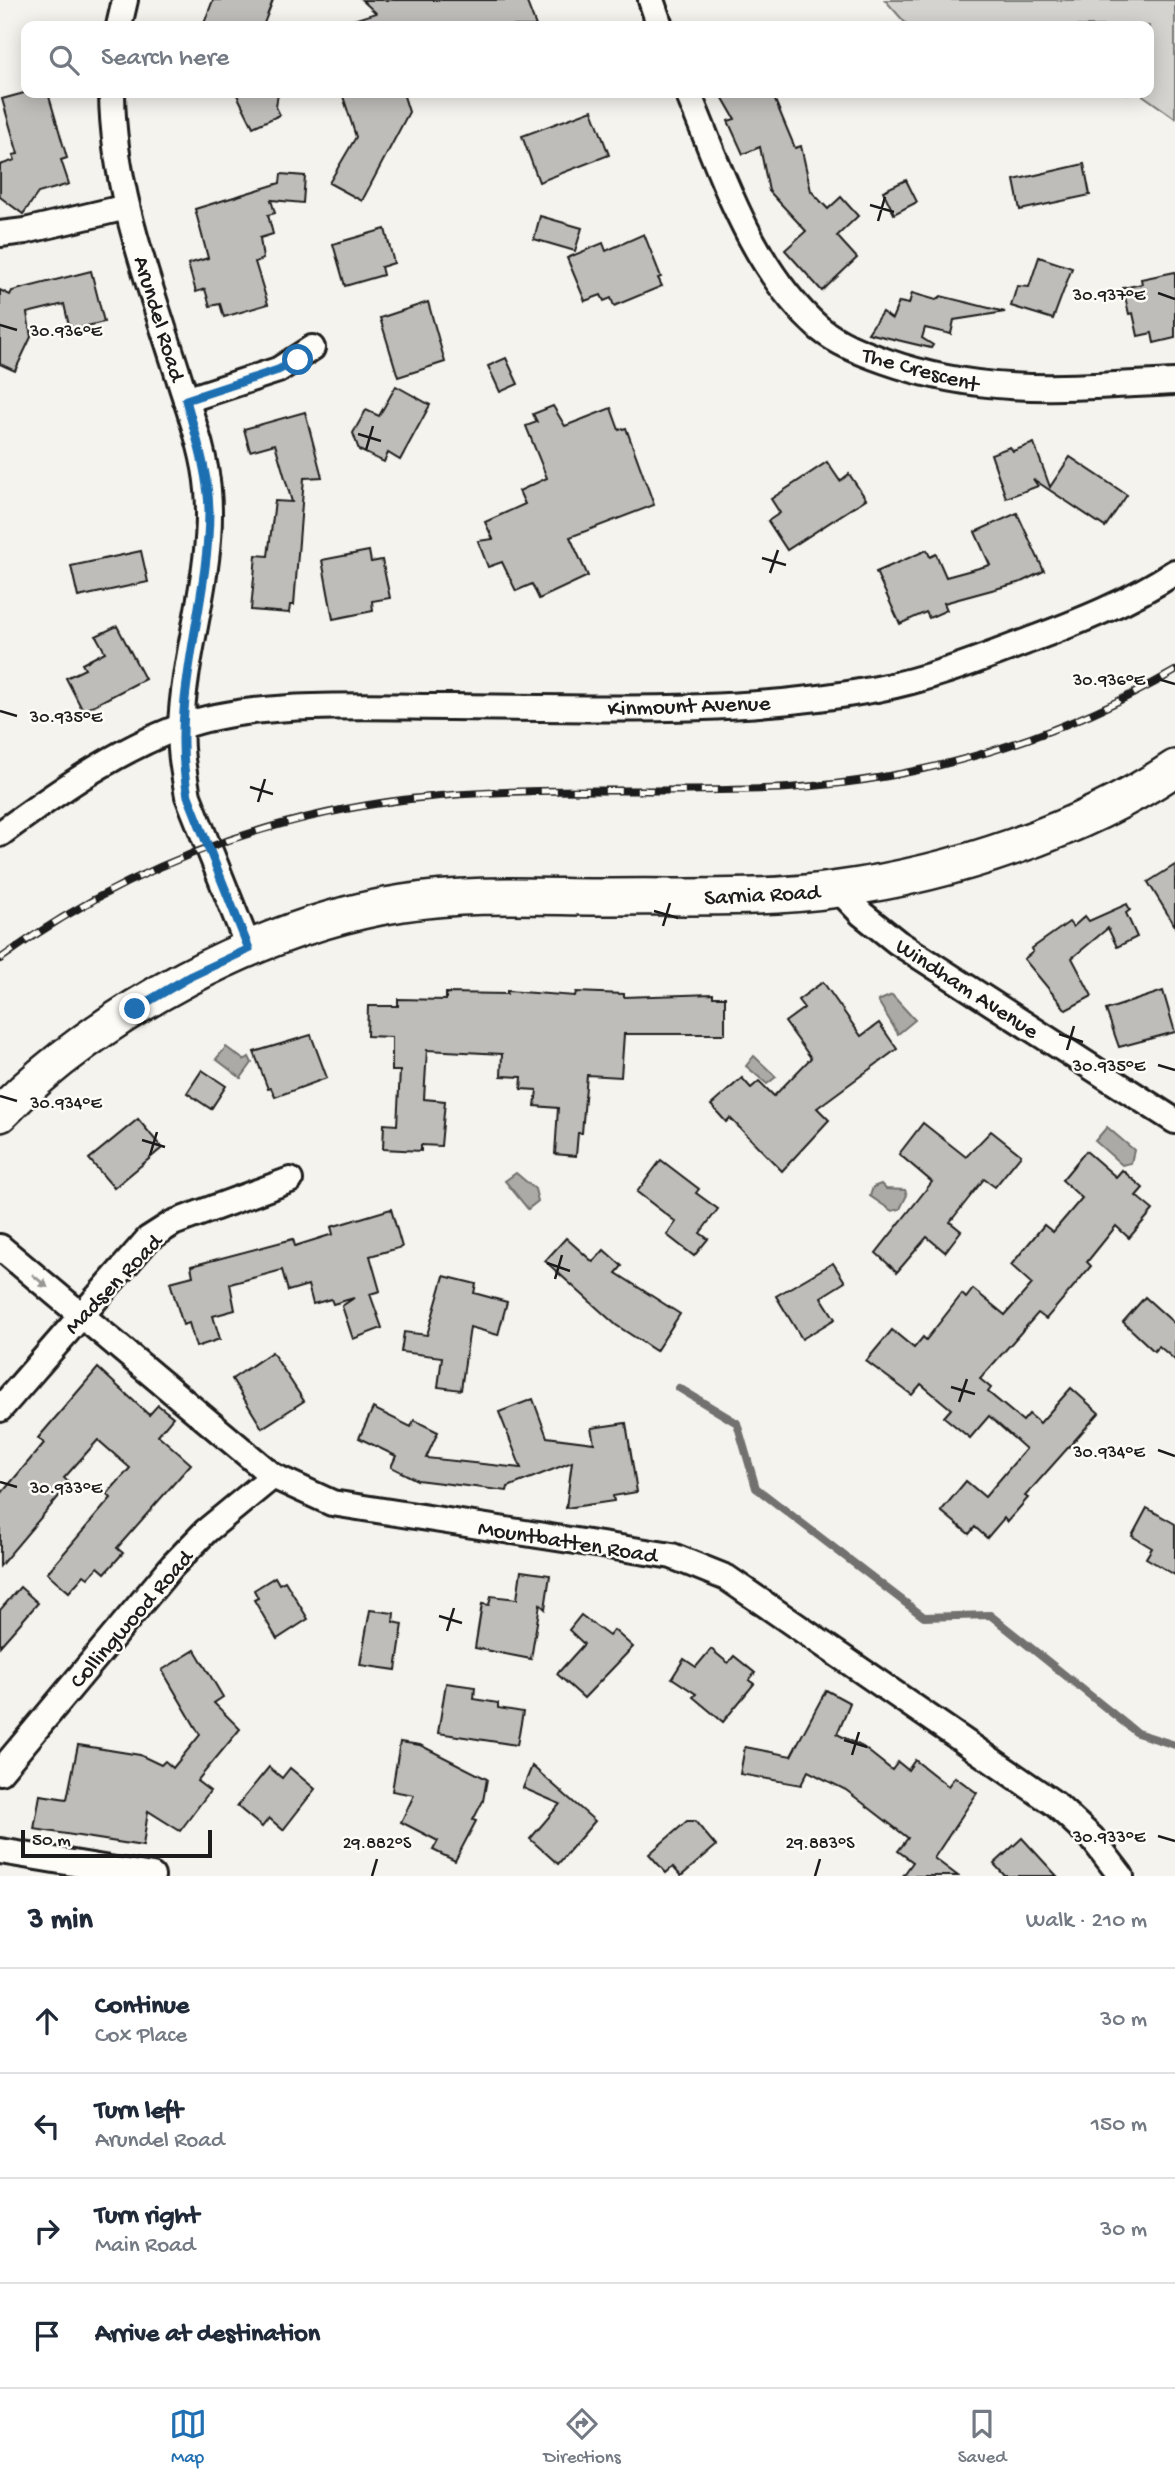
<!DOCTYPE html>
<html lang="en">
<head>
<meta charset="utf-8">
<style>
	body { margin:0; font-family:"Gochi Hand",sans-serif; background:#f2f2f3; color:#1f2937 }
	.scale { position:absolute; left:21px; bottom:18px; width:191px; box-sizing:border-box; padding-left:7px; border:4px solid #1c1c1c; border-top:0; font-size:19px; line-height:24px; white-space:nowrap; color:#1c1c1c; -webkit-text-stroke:5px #fdfcf7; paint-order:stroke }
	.stop { position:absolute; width:21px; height:21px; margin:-16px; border:5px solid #1f6fb2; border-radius:50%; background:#fff }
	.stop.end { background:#1f6fb2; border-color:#fff; box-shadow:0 2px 7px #0008 }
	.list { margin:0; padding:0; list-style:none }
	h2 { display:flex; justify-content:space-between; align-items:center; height:91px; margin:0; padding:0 28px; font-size:30px }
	h2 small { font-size:23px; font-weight:400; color:#747a83 }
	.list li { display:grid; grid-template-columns:46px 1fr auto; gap:21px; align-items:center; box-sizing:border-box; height:105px; padding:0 28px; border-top:2px solid #e0e1e3 }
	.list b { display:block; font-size:26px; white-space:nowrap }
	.list p { margin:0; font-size:23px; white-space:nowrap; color:#747a83 }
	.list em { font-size:23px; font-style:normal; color:#747a83 }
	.icon { flex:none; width:38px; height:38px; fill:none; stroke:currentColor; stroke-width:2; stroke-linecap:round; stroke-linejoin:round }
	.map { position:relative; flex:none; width:1175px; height:1876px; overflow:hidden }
	.search { position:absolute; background:#fff; box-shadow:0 4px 18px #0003; left:21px; right:21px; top:21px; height:77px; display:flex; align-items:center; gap:18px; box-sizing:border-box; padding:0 24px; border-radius:14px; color:#747a83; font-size:26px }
	.sheet { height:511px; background:#fff }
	nav { display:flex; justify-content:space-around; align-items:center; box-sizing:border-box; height:98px; border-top:2px solid #e0e1e3; background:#fff; font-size:19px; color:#747a83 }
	nav a { display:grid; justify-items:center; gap:4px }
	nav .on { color:#1f6fb2 }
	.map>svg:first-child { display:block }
</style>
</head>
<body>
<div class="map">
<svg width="1175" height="1876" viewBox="0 0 1175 1876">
	<rect width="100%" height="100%" fill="#f4f3ee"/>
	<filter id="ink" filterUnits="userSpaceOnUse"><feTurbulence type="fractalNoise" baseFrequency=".0143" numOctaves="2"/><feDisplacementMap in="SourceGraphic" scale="14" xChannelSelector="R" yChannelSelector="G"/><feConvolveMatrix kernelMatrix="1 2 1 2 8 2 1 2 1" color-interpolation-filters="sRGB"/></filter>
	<g filter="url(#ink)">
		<polygon fill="#d4d3cf" stroke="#787876" stroke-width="2" points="885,0 1175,0 1175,118 1141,94 1122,93 1149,93 1149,26 908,26"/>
		<g fill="#abaaa6" stroke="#72716f" stroke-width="2">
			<polygon points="892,995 915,1020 898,1034 878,1001"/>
			<polygon points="226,1047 244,1060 249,1057 252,1063 241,1078 216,1059"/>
			<polygon points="754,1056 776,1077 767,1084 746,1066"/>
			<polygon points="1107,1127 1134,1150 1131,1163 1122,1165 1095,1141"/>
			<polygon points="516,1173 535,1189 538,1201 528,1209 505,1181"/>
			<polygon points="881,1184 886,1189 905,1190 907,1195 900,1209 892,1211 870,1196 873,1187"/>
		</g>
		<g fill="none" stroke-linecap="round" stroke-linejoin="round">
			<polyline stroke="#72716f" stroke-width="8" points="679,1388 737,1423 756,1488 924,1617 990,1615 1137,1733 1175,1745"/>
		</g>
		<g fill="#bebdba" stroke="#1c1c1c" stroke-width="2">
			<polygon points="213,0 273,0 263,26 203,26"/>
			<polygon points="362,0 526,0 536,26 347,26 347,22 376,13"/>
			<polygon points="24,93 48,93 67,158 61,160 69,184 38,193 23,214 0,197 0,165 15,160 13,155 18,154 2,99"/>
			<polygon points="236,93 278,93 276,107 280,115 253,127"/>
			<polygon points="342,93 403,93 409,112 362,201 329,183 356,137"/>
			<polygon points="720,93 772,93 795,148 801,146 811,191 828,209 841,197 858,216 837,236 857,258 822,291 785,250 806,231 769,191 760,147 743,154 728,121 735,119"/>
			<polygon points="592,110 609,155 539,182 522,136"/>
			<polygon points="1084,164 1090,195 1020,210 1014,180"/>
			<polygon points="281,174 305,176 303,203 271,200 275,213 268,215 273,234 260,238 263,259 255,262 268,304 224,317 220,304 210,306 205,289 196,292 188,264 208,258 195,209 280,183"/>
			<polygon points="906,180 917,202 894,214 883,191"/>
			<polygon points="540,216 582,228 575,251 534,239"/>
			<polygon points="385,229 394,263 381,267 383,275 345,286 333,244"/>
			<polygon points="644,234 661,277 658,278 662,286 614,306 611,298 604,301 601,295 585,301 567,258 603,243 606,251"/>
			<polygon points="1039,257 1072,268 1053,319 1011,306 1017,286 1029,287"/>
			<polygon points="91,271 104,322 70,330 64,304 27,313 31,337 15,371 0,364 0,290 10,295 12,291"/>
			<polygon points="1175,272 1175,338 1154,343 1152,333 1138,336 1133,313 1129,314 1123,288 1142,284 1141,279"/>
			<polygon points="912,293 936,300 941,296 1005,312 954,320 951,334 925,328 922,338 933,345 931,348 868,333 882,312 892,319 899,302 909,304"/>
			<polygon points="428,302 445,362 398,377 380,318"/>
			<polygon points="506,358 518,384 500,392 488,366"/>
			<polygon points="396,386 430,405 400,460 388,453 384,462 359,450 353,433 366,410 379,416"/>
			<polygon points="553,406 565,426 611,408 619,430 626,428 654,505 570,537 588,576 539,599 532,584 516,591 502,562 488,567 478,541 493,539 485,522 525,504 519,491 547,478 526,426 537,422 533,414"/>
			<polygon points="305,412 322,477 304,478 294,605 290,605 289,613 251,610 256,555 268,556 275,501 292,502 275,444 250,451 244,429"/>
			<polygon points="1034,443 1050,487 1070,457 1127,495 1105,527 1033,479 1038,486 1006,498 991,454 1010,447 1013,451"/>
			<polygon points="827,462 840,481 849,474 866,499 787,550 768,521 780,513 771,499"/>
			<polygon points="1017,513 1044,571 1021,582 944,603 947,610 929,618 926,612 900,624 876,572 927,550 930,557 936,554 946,577 990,565 975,532"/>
			<polygon points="141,551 148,582 78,597 71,566"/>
			<polygon points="369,551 371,562 382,560 390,598 372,601 373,611 333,619 322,560"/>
			<polygon points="117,626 145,679 83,711 66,678 85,669 82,664 105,652 96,636"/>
			<polygon points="1175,865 1175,926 1148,882"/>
			<polygon points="1127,904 1130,910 1126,913 1137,937 1117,947 1108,928 1072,958 1092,996 1066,1010 1024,959 1033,952 1031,949 1069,922 1073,927 1085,916 1089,921"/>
			<polygon points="823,982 861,1036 879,1023 897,1049 817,1108 829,1120 782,1171 730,1118 726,1122 711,1105 742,1078 751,1088 759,1081 774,1096 811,1058 785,1022 804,1008 798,1000"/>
			<polygon points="507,991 575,996 576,992 624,994 624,997 713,994 713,997 725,997 725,1034 624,1034 621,1077 587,1075 582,1133 578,1133 576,1156 555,1154 558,1108 535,1106 537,1090 521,1089 522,1077 501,1076 502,1054 427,1050 424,1099 445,1101 441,1146 421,1145 421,1151 383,1149 384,1124 397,1125 400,1071 392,1071 392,1037 367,1036 368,1006 398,1006 398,999 446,1000 446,993 507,994"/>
			<polygon points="1163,991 1175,1032 1119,1047 1106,1010"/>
			<polygon points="311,1035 327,1078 275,1097 271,1088 268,1089 254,1052"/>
			<polygon points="202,1070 226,1086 211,1109 187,1093"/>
			<polygon points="138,1119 162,1148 114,1188 89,1159"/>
			<polygon points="923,1123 966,1157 991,1131 1021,1155 995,1187 984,1179 950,1222 961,1231 945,1252 927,1237 897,1272 876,1253 932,1182 899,1154"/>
			<polygon points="1086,1151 1116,1177 1122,1170 1143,1188 1136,1196 1153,1210 1129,1238 1116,1226 1087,1262 1091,1266 1046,1319 1038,1313 980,1379 991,1388 988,1392 1023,1421 1029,1414 1040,1423 1071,1388 1099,1413 1025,1496 1028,1498 1007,1522 1004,1518 987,1538 975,1527 969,1534 941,1511 966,1481 985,1497 1026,1449 989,1416 970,1438 944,1417 951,1409 921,1384 912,1395 866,1361 892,1330 914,1348 923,1337 926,1340 962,1294 966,1298 973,1289 1005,1315 1032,1284 1011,1265 1044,1225 1053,1232 1082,1198 1062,1180"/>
			<polygon points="661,1160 699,1189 696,1193 718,1209 700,1233 708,1239 694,1256 667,1235 676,1222 637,1192"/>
			<polygon points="391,1209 402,1247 370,1256 380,1291 370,1294 382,1328 353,1339 342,1306 354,1298 333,1304 331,1299 313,1304 308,1285 288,1291 282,1270 230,1284 235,1310 213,1316 220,1339 196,1347 189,1323 183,1325 170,1282 193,1276 191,1266 293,1239 295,1246 333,1234 331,1227"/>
			<polygon points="566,1238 593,1262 604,1250 622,1266 616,1273 680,1314 656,1351 616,1325 545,1261"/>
			<polygon points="833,1263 845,1282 821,1297 835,1319 802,1339 776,1296"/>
			<polygon points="444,1276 476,1284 474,1293 507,1302 498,1335 470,1327 461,1390 438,1387 442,1357 401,1352 404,1332 427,1335"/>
			<polygon points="1145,1297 1175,1324 1175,1360 1159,1346 1154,1351 1123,1322"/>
			<polygon points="272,1352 304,1401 262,1428 232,1379"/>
			<polygon points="98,1368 149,1415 158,1405 173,1417 158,1435 191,1464 117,1548 123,1553 105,1573 98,1567 88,1578 84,1575 69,1592 47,1573 111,1498 107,1494 130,1468 98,1440 64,1478 70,1483 0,1566 0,1495 44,1443 38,1438"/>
			<polygon points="533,1399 547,1437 594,1443 591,1428 626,1423 637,1492 613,1496 614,1501 566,1508 572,1462 508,1487 507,1491 417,1480 391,1467 396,1456 359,1438 373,1408 411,1427 414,1420 438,1432 426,1458 521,1468 499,1412"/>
			<polygon points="1147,1508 1175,1524 1175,1575 1146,1558 1152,1548 1132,1536"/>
			<polygon points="521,1571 550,1575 545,1609 540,1604 531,1659 475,1648 482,1604 489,1605 491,1596 517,1599"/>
			<polygon points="275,1577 279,1584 285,1581 308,1619 277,1639 254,1600 258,1598 254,1590"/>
			<polygon points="20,1587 38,1603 0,1646 0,1610"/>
			<polygon points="370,1610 394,1613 393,1622 403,1624 396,1670 360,1665"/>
			<polygon points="581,1615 609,1636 614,1630 633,1647 584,1698 557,1674 584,1644 569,1630"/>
			<polygon points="711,1649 728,1663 734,1656 755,1673 749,1680 754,1684 723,1722 693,1697 696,1694 672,1678 684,1659 696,1667"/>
			<polygon points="195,1650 223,1697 214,1703 240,1729 197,1781 210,1791 180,1831 148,1811 143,1846 34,1829 40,1795 67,1799 78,1745 140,1755 161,1765 165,1761 173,1768 200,1735 162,1670"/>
			<polygon points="446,1683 475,1687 474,1699 498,1703 498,1708 523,1712 517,1745 438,1733"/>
			<polygon points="826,1690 850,1703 837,1734 863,1747 892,1770 898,1762 908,1770 915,1760 948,1786 955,1777 977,1793 934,1858 958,1876 903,1876 913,1862 898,1851 908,1838 846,1790 808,1771 801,1785 740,1774 745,1747 791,1756"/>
			<polygon points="400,1742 420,1745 487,1779 483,1801 473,1820 476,1821 455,1861 433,1850 438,1841 401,1822 414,1795 392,1791"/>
			<polygon points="532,1766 595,1821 558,1864 530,1839 560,1804 523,1788"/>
			<polygon points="269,1767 282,1778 290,1768 315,1789 283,1830 269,1818 262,1827 237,1806"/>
			<polygon points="687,1821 695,1821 716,1846 681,1876 673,1867 666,1873 649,1854"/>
			<polygon points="1022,1838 1057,1876 1005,1876 994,1864"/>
		</g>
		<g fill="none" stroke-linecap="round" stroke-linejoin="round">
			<defs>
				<g id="minor">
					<polyline points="651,0 660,26"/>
					<polyline points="119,26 125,0"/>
					<path d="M112,93C113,192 151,287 180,381C191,416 205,453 208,490C215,569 184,648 181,727C179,750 184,773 188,796L249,949"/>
					<path d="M688,93C722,174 751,268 819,328C838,344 863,353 885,361C986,397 1071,387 1175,382"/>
					<polyline points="0,234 25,231 127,207"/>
					<polyline points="186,400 278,370 312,348"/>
					<path d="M0,834C56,793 115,751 180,727C252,700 373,707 451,707C591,708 739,715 877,689C930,679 980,659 1030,640C1081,621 1129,602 1175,572"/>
					<polyline points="838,889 862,914 897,942 1175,1121"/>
					<polyline points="0,1247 273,1476 332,1503 672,1556 727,1578 1055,1804 1092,1838 1121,1876"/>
					<polyline points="0,1409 148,1239 173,1223 290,1180"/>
					<polyline points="0,1772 173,1565 206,1531 273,1476"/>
					<polyline points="0,1851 152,1876"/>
				</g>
				<path id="secondary" d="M0,1114C98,1013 264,924 403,903C471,892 543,897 611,897C687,896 764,900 839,889C950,874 1082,831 1175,768"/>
			</defs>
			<use href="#minor" stroke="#1c1c1c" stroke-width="30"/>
			<use href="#secondary" stroke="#1c1c1c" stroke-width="40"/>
			<use href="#minor" stroke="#fdfcf7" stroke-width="24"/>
			<use href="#secondary" stroke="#fdfcf7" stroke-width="35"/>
			<defs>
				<path id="rail" d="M0,959C122,871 261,817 410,799C535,784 662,795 788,788C924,780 1057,739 1175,671"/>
			</defs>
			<use href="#rail" stroke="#1c1c1c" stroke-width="8"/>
			<use href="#rail" stroke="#fdfcf7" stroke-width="5" stroke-dasharray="16" stroke-linecap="butt"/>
		</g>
		<defs><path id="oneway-solid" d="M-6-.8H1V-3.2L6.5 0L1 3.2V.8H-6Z" transform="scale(1.75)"/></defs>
		<use fill="#989794" href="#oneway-solid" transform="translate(40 1281) rotate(40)"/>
	</g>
	<g fill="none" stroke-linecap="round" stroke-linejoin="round" filter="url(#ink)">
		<path stroke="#1f6fb2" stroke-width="9" d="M135,1009L191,976L249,949L188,796C169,697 209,607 209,510C208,472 196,437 186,400L278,370L298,360"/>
	</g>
	<path fill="none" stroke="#1c1c1c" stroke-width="2.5" d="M870,205L894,212M878,221L885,197M1158,293L1175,299M0,325L17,330M358,434L381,441M366,450L373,426M762,558L786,565M770,573L778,550M1158,679L1175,684M0,711L17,716M250,787L273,794M258,802L265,779M654,911L678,918M663,926L670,903M1059,1034L1083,1042M1067,1050L1074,1026M1158,1065L1175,1070M0,1096L17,1101M142,1140L165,1147M150,1155L157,1132M547,1263L570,1271M555,1279L562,1255M951,1387L975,1394M959,1402L967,1379M1158,1450L1175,1456M0,1482L17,1487M439,1616L462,1623M447,1631L454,1608M844,1740L867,1747M852,1755L859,1732M1158,1836L1175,1841M372,1876L377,1859M815,1876L820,1859"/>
	<g text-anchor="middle" stroke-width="5" stroke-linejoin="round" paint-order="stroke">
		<g font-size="23" fill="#1c1c1c" stroke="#fdfcf7">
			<text transform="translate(161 318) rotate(73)" y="8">Arundel Road</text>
			<text transform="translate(921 368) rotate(15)" y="8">The Crescent</text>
			<text transform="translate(689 704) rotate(-2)" y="8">Kinmount Avenue</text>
			<text transform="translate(762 893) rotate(-3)" y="8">Sarnia Road</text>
			<text transform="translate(968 987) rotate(33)" y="8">Windham Avenue</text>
			<text transform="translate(112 1283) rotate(-46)" y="8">Madsen Road</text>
			<text transform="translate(568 1540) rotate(9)" y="8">Mountbatten Road</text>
			<text transform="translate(130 1618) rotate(-49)" y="8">Collingwood Road</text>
		</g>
	</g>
	<g font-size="18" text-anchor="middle" fill="#1c1c1c" stroke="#fdfcf7" stroke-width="5" stroke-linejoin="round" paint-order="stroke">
		<text x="1109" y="300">30.937°E</text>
		<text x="66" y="336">30.936°E</text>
		<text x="1109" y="685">30.936°E</text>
		<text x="66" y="722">30.935°E</text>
		<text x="1109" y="1071">30.935°E</text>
		<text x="66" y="1108">30.934°E</text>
		<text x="1109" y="1457">30.934°E</text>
		<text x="66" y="1493">30.933°E</text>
		<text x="1109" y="1842">30.933°E</text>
		<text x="377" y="1848">29.882°S</text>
		<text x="820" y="1848">29.883°S</text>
	</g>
</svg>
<div class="scale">50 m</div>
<div class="stop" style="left:298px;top:360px"></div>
<div class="stop end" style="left:135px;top:1009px"></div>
<div class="search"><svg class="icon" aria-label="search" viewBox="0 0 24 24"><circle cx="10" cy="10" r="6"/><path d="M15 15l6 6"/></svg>Search here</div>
</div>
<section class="sheet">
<h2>3 min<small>Walk · 210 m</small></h2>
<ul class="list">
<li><svg class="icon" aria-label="ahead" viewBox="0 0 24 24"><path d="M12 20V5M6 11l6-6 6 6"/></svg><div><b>Continue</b><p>Cox Place</p></div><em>30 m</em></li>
<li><svg class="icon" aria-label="left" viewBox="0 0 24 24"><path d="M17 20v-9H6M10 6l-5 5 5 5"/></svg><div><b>Turn left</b><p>Arundel Road</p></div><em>150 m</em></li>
<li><svg class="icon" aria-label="right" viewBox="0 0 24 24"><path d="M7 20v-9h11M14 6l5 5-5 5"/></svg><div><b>Turn right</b><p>Main Road</p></div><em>30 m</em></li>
<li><svg class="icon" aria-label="arrive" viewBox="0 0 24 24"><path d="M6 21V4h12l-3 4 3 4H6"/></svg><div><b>Arrive at destination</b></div></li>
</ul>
</section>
<nav>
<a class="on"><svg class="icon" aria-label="map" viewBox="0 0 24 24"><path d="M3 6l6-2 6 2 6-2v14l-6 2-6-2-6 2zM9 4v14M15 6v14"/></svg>Map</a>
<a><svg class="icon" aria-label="directions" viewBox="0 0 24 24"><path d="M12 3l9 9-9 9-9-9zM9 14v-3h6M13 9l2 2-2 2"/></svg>Directions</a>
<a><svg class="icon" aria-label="saved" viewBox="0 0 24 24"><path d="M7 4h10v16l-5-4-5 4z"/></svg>Saved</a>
</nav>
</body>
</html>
